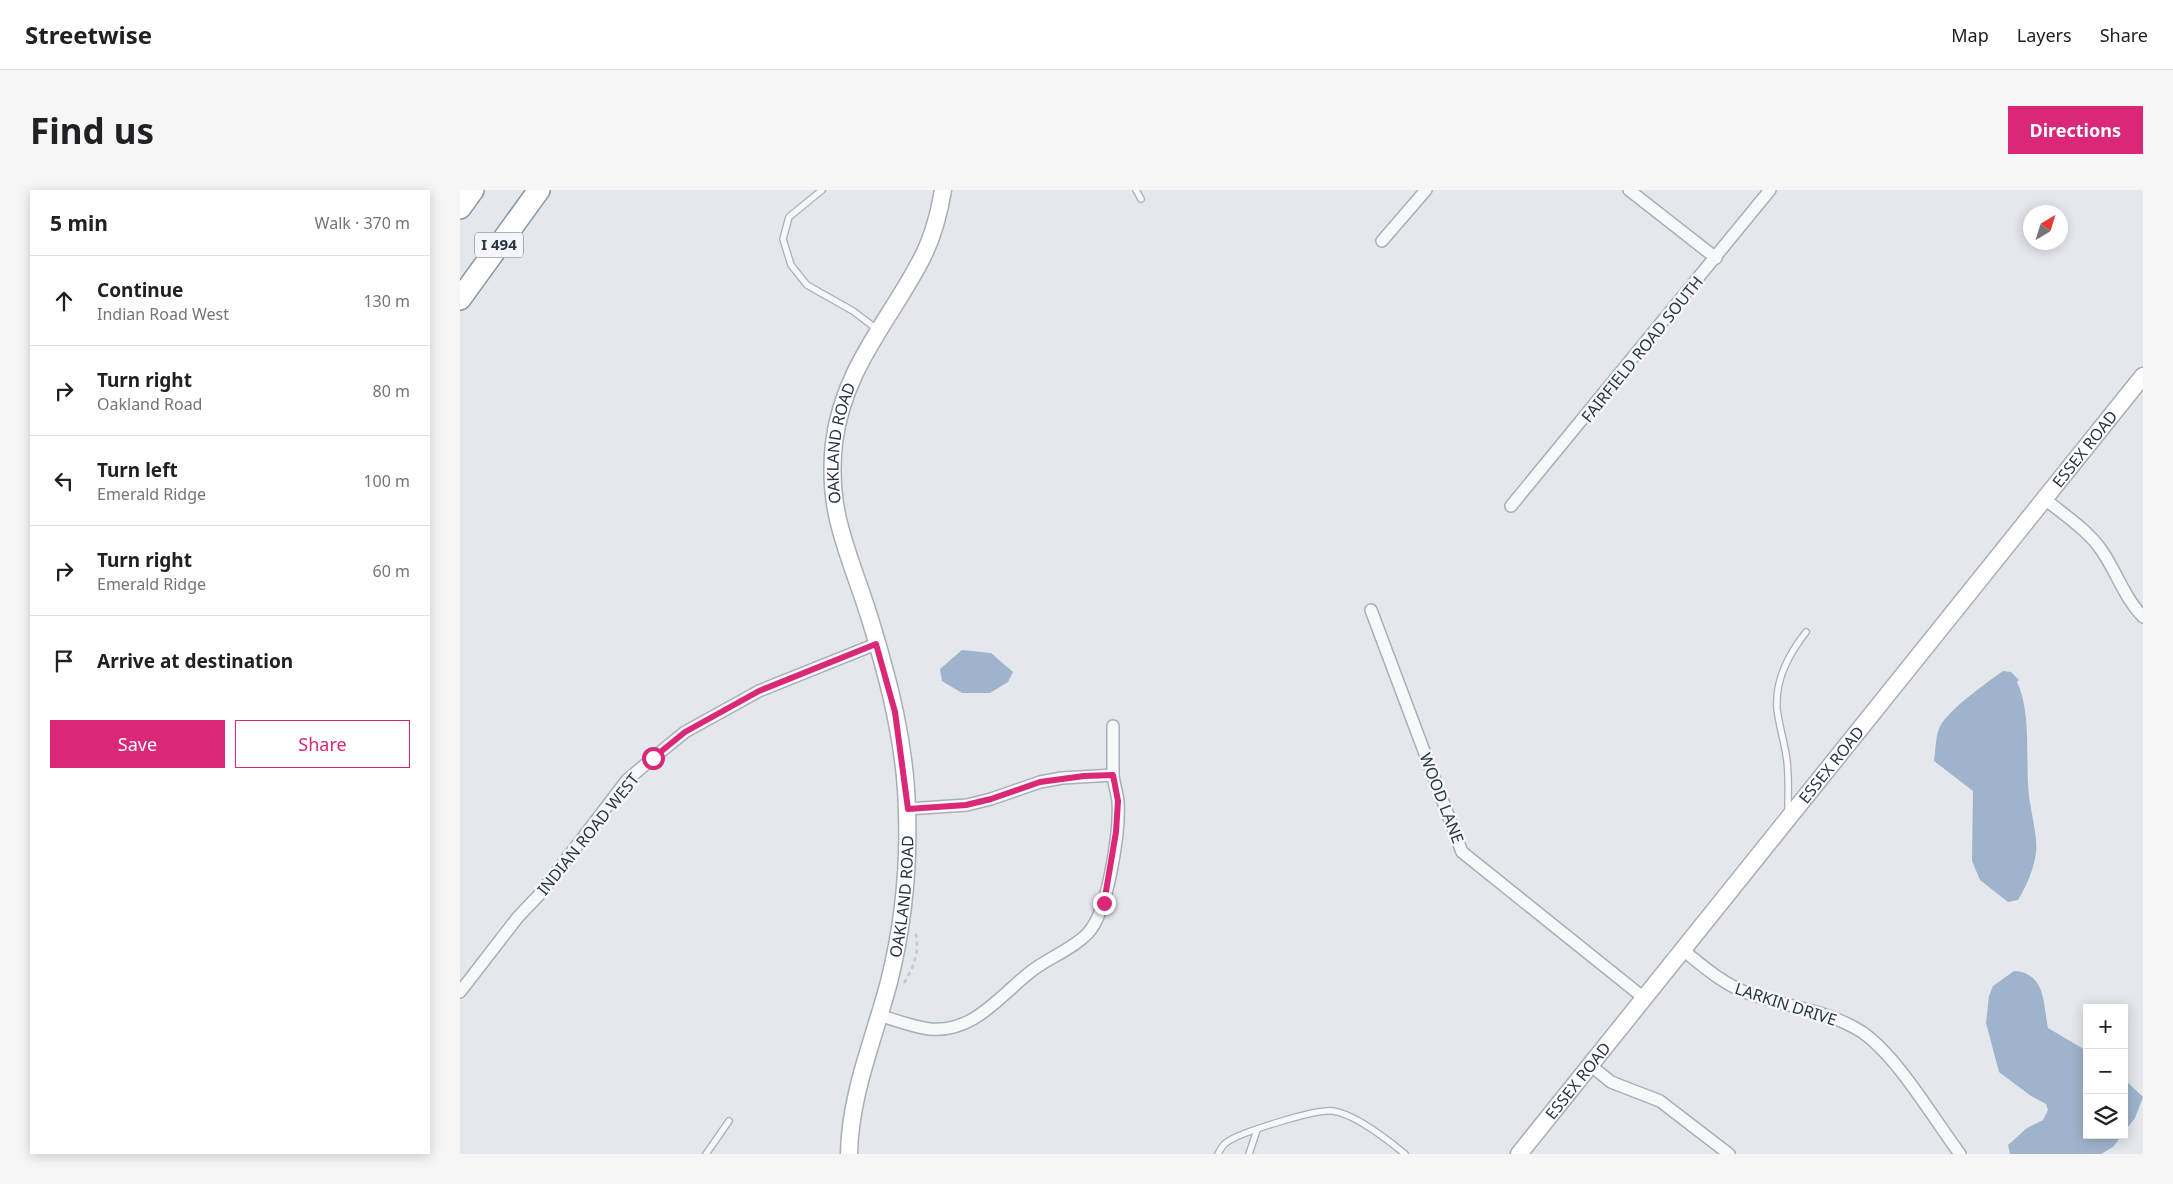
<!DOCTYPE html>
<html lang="en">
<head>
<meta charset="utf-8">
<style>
	body { margin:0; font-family:"Noto Sans",sans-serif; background:#f6f6f6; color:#202124 }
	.controls { position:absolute; right:15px; bottom:15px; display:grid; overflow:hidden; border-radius:0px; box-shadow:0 2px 12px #0003 }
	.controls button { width:45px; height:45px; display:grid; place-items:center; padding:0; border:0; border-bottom:1px solid #e0e0e0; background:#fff; color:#202124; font:25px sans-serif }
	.compass { position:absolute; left:1563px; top:15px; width:45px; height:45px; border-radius:50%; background:#fff; box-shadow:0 2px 12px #0003; rotate:38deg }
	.stop { position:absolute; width:15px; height:15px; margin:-11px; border:4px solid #db2777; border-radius:50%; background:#fff }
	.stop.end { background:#db2777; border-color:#fff; box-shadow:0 1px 5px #0008 }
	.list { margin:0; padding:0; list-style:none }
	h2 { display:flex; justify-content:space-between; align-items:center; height:65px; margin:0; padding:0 20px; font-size:21px }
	h2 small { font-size:16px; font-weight:400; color:#757577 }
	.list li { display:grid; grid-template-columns:32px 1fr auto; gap:15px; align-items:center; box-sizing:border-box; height:90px; padding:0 20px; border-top:1px solid #e0e0e0 }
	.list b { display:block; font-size:19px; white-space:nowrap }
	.list p { margin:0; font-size:16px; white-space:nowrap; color:#757577 }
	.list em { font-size:16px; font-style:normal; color:#757577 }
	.actions { display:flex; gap:10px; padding:15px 20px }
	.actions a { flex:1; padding:11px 0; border:1px solid #db2777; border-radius:0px; text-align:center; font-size:18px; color:#db2777 }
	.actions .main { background:#db2777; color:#fff }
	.icon { flex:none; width:28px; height:28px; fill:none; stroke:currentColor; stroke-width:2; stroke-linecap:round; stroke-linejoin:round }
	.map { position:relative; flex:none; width:1683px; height:964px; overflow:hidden; border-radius:0px }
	header { display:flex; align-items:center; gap:30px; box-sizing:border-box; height:70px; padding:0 25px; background:#fff; border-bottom:1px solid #e0e0e0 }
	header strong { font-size:24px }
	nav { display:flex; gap:28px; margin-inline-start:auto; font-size:18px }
	.intro { display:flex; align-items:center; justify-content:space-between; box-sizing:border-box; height:120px; padding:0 30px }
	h1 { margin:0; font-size:35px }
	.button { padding:12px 22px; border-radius:0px; background:#db2777; color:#fff; font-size:18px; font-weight:700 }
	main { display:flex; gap:30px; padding:0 30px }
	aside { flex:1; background:#fff; border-radius:0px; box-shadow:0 2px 12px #0003 }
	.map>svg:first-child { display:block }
</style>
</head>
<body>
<header>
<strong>Streetwise</strong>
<nav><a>Map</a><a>Layers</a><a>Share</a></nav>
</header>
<div class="intro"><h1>Find us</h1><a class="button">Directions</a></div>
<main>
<aside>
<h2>5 min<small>Walk · 370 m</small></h2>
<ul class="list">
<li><svg class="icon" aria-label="ahead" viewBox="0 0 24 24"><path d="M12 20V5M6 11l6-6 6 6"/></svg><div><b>Continue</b><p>Indian Road West</p></div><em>130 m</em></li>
<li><svg class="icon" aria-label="right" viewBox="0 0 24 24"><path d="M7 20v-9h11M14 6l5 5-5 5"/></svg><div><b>Turn right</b><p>Oakland Road</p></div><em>80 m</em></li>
<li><svg class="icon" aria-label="left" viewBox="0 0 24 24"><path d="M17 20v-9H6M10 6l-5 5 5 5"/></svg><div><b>Turn left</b><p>Emerald Ridge</p></div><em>100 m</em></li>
<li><svg class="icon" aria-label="right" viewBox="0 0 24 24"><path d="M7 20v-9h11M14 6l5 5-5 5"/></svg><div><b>Turn right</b><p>Emerald Ridge</p></div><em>60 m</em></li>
<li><svg class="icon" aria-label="arrive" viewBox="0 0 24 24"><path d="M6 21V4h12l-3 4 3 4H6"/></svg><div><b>Arrive at destination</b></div></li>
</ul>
<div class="actions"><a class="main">Save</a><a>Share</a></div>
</aside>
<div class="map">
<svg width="1683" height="964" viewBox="0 0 1683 964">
	<rect width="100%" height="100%" fill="#e4e7ec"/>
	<g fill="#9fb4cc">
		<polygon points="502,460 531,463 553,482 548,492 530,503 502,503 482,491 480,479"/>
		<path d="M1543,481L1551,482L1559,490L1557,492C1572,523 1565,572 1569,606C1571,621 1578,650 1576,663C1574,679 1566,697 1558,710L1548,712L1520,690L1512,671L1513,601L1474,571C1476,559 1475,543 1482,533C1495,515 1525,494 1543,481Z"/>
		<path d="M1554,781C1586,783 1583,814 1588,838L1627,861V945H1662L1653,957L1641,964H1550L1548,955L1567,938L1583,930L1588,920L1586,914L1571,906L1539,882L1526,833L1529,806L1533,796Z"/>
		<polygon points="1664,889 1683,907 1675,928 1664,942"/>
	</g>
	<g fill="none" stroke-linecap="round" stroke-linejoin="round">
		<defs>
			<g id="lane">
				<polyline points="362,0 329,27 323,49 331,75 347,95 393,121 418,140"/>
				<polyline points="676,0 681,9"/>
				<path d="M1328,621C1328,605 1329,588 1327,571C1325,554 1319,536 1317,519C1315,489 1329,464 1346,442"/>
				<polyline points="246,964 269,931"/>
				<path d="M758,964C760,960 763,954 767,952C781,942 856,919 873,921C895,924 928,950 945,964"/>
				<polyline points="789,964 797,940"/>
			</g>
			<g id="street">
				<polyline points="1169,0 1256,68"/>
				<polyline points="922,51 966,0"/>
				<path d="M1585,309C1604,325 1628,340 1642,361C1657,383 1664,407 1683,427"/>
				<polyline points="1051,316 1310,0"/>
				<polyline points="911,420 1002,662 1184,808"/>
				<polyline points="653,536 653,585"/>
				<path d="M1223,760C1244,777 1264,795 1290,804C1327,817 1368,820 1402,842C1438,867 1473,928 1500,964"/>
				<polyline points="0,802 58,727 79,705 167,590 193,568 225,542 299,501 416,454"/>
				<path d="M419,825C435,830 453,837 470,839C513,843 539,807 569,783C587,768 612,760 628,743C648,722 660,641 658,611C657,603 654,594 653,585L602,588L580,592L531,609L507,615L447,619"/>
				<polyline points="1130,875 1151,892 1200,911 1269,964"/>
			</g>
			<g id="secondary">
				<path id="s1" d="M389,964C390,904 414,849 429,792C443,736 449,679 447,622C446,556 429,491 410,429C390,364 366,324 374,253C383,180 427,134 460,72C472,50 479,24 483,0"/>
				<path id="s2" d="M1059,964L1683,186"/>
			</g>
			<g id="highway">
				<polyline points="0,18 13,0"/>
				<polyline points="0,109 79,0"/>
			</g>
		</defs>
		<use href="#lane" stroke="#a9aeb7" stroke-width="8"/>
		<use href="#street" stroke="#a9aeb7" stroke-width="14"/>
		<use href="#secondary" stroke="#a9aeb7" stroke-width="19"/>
		<use href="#highway" stroke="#8b94a3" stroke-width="24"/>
		<path stroke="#c2c5cb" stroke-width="2.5" stroke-dasharray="4 4" stroke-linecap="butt" d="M444,793C455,775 460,761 455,740"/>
		<use href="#lane" stroke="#f7f8fa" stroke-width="5.5"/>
		<use href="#street" stroke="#f7f8fa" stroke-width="11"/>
		<use href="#secondary" stroke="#fff" stroke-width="16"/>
		<use href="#highway" stroke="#fff" stroke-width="21"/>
	</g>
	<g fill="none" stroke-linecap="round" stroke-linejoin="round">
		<polyline stroke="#db2777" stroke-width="6" points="193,568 225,542 299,501 416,454 435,522 448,619 506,615 531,609 580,592 624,586 653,585 658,611 656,642 644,713"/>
	</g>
	<g text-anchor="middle" stroke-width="5" stroke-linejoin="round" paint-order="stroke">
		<rect fill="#f4f6f9" stroke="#676e7b" stroke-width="1" x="15" y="42.5" width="48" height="25" rx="4"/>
		<g font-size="15" font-weight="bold" fill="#2b3445">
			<text x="39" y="60">I 494</text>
		</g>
		<g font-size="16" fill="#2b3445" stroke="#f4f6f9">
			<text transform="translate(1182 159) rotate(-51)" y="6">FAIRFIELD ROAD SOUTH</text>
			<text dy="6" stroke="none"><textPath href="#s1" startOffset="728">OAKLAND ROAD</textPath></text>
			<text dy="6" stroke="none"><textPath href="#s2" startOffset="904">ESSEX ROAD</textPath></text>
			<text dy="6" stroke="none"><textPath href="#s2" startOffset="499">ESSEX ROAD</textPath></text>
			<text transform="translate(982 608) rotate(69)" y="6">WOOD LANE</text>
			<text transform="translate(128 644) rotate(-51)" y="6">INDIAN ROAD WEST</text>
			<text dy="6" stroke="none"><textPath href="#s1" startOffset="264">OAKLAND ROAD</textPath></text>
			<text transform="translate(1326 814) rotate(18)" y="6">LARKIN DRIVE</text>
			<text dy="6" stroke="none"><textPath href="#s2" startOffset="94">ESSEX ROAD</textPath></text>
		</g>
	</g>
</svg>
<div class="controls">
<button>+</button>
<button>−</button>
<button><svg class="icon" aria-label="layers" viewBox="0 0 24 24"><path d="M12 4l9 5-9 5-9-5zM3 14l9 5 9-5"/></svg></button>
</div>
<svg class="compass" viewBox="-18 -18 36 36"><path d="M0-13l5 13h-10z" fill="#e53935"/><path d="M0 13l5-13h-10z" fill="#757577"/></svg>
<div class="stop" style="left:193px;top:568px"></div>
<div class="stop end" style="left:644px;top:713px"></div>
</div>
</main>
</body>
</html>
